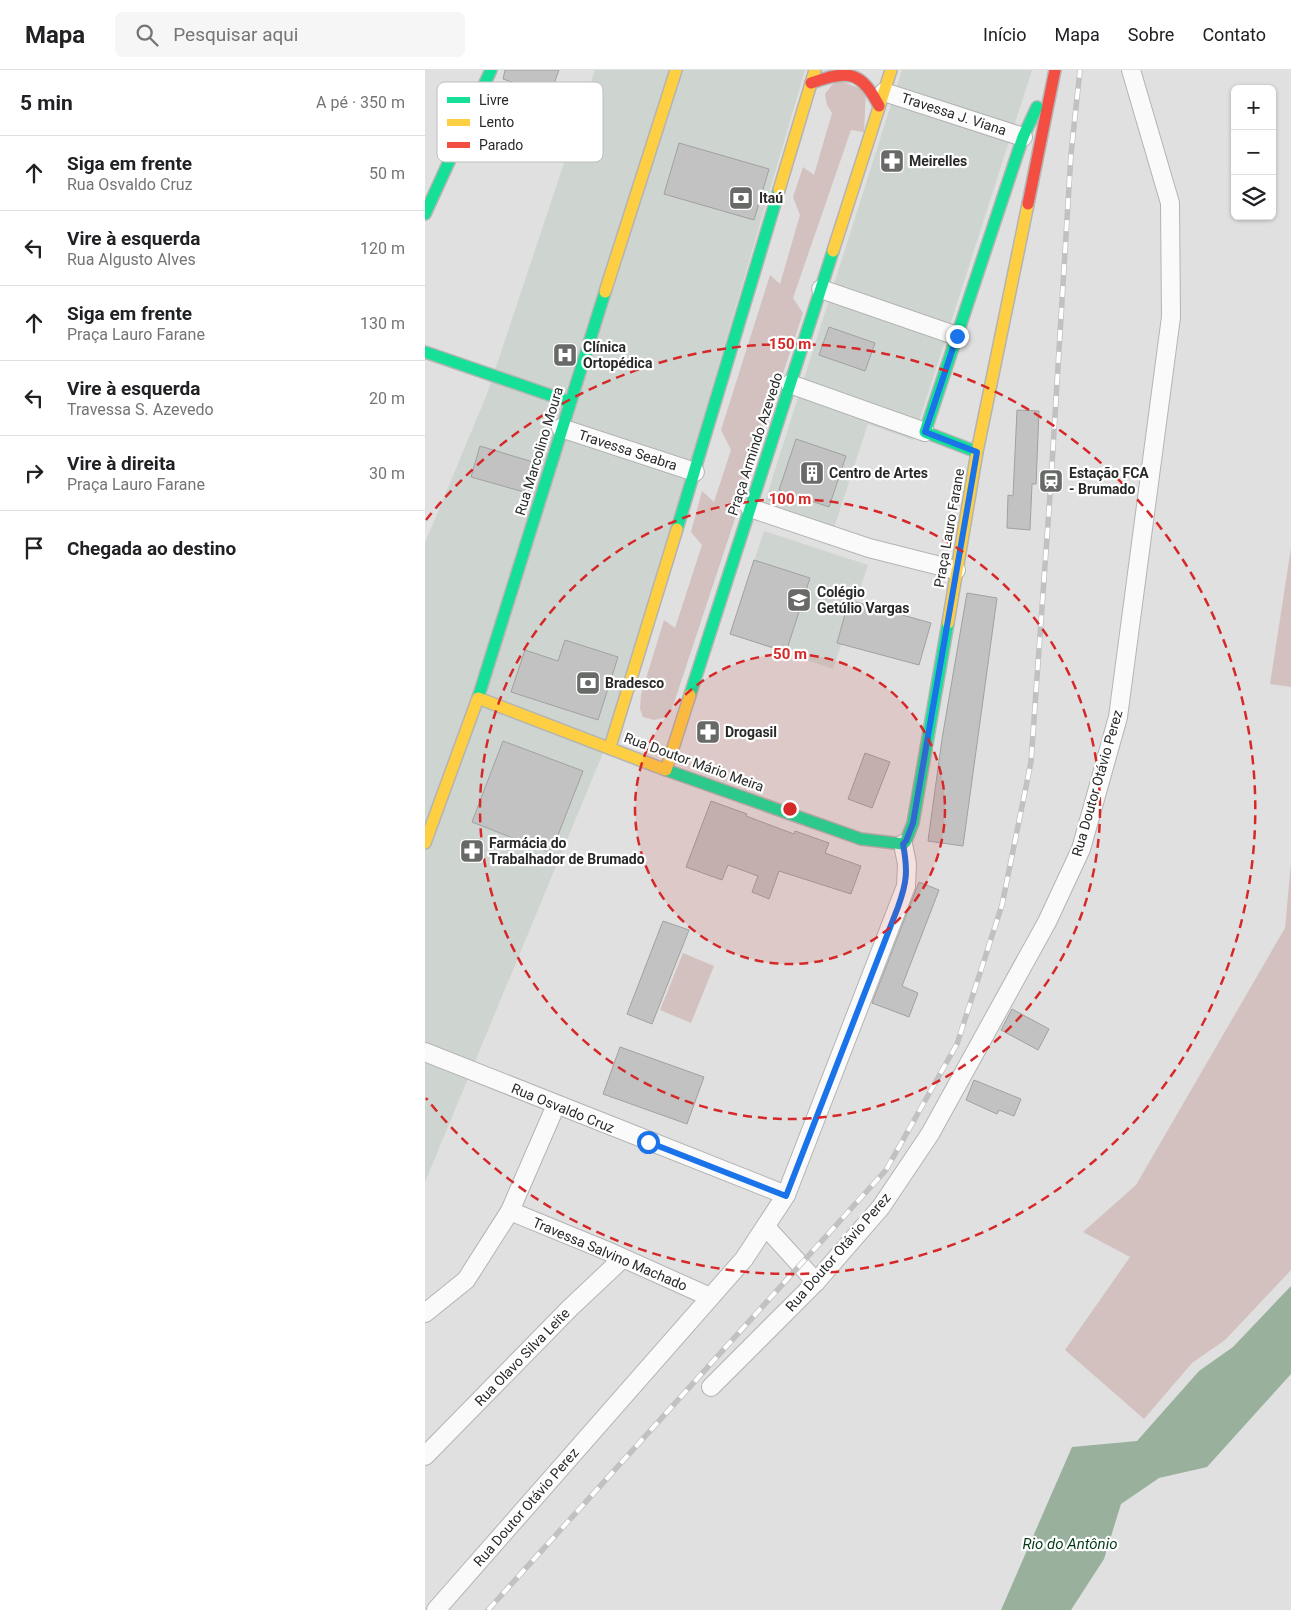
<!DOCTYPE html>
<html lang="pt">
<head>
<meta charset="utf-8">
<style>
	body { margin:0; font-family:Roboto,sans-serif; background:#f6f6f6; color:#202124 }
	.controls { position:absolute; right:15px; top:15px; display:grid; overflow:hidden; border-radius:8px; box-shadow:0 1px 4px #0004 }
	.controls button { width:45px; height:45px; display:grid; place-items:center; padding:0; border:0; border-bottom:1px solid #e0e0e0; background:#fff; color:#202124; font:25px sans-serif }
	.stop { position:absolute; width:15px; height:15px; margin:-11px; border:4px solid #1a73e8; border-radius:50%; background:#fff }
	.stop.end { background:#1a73e8; border-color:#fff; box-shadow:0 1px 5px #0008 }
	.list { margin:0; padding:0; list-style:none }
	h2 { display:flex; justify-content:space-between; align-items:center; height:65px; margin:0; padding:0 20px; font-size:21px }
	h2 small { font-size:16px; font-weight:400; color:#757577 }
	.list li { display:grid; grid-template-columns:32px 1fr auto; gap:15px; align-items:center; box-sizing:border-box; height:75px; padding:0 20px; border-top:1px solid #e0e0e0 }
	.list b { display:block; font-size:19px; white-space:nowrap }
	.list p { margin:0; font-size:16px; white-space:nowrap; color:#757577 }
	.list em { font-size:16px; font-style:normal; color:#757577 }
	.icon { flex:none; width:28px; height:28px; fill:none; stroke:currentColor; stroke-width:2; stroke-linecap:round; stroke-linejoin:round }
	.map { position:relative; flex:none; width:866px; height:1540px; overflow:hidden }
	header { display:flex; align-items:center; gap:30px; box-sizing:border-box; height:70px; padding:0 25px; background:#fff; border-bottom:1px solid #e0e0e0 }
	header strong { font-size:24px }
	nav { display:flex; gap:28px; margin-inline-start:auto; font-size:18px }
	.search { width:350px; height:45px; background:#f6f6f6; display:flex; align-items:center; gap:12px; box-sizing:border-box; padding:0 18px; border-radius:8px; color:#757577; font-size:19px }
	main { display:flex }
	aside { flex:1; background:#fff }
	.map>svg:first-child { display:block }
</style>
</head>
<body>
<header>
<strong>Mapa</strong>
<div class="search"><svg class="icon" aria-label="search" viewBox="0 0 24 24"><circle cx="10" cy="10" r="6"/><path d="M15 15l6 6"/></svg>Pesquisar aqui</div>
<nav><a>Início</a><a>Mapa</a><a>Sobre</a><a>Contato</a></nav>
</header>
<main>
<aside>
<h2>5 min<small>A pé · 350 m</small></h2>
<ul class="list">
<li><svg class="icon" aria-label="ahead" viewBox="0 0 24 24"><path d="M12 20V5M6 11l6-6 6 6"/></svg><div><b>Siga em frente</b><p>Rua Osvaldo Cruz</p></div><em>50 m</em></li>
<li><svg class="icon" aria-label="left" viewBox="0 0 24 24"><path d="M17 20v-9H6M10 6l-5 5 5 5"/></svg><div><b>Vire à esquerda</b><p>Rua Algusto Alves</p></div><em>120 m</em></li>
<li><svg class="icon" aria-label="ahead" viewBox="0 0 24 24"><path d="M12 20V5M6 11l6-6 6 6"/></svg><div><b>Siga em frente</b><p>Praça Lauro Farane</p></div><em>130 m</em></li>
<li><svg class="icon" aria-label="left" viewBox="0 0 24 24"><path d="M17 20v-9H6M10 6l-5 5 5 5"/></svg><div><b>Vire à esquerda</b><p>Travessa S. Azevedo</p></div><em>20 m</em></li>
<li><svg class="icon" aria-label="right" viewBox="0 0 24 24"><path d="M7 20v-9h11M14 6l5 5-5 5"/></svg><div><b>Vire à direita</b><p>Praça Lauro Farane</p></div><em>30 m</em></li>
<li><svg class="icon" aria-label="arrive" viewBox="0 0 24 24"><path d="M6 21V4h12l-3 4 3 4H6"/></svg><div><b>Chegada ao destino</b></div></li>
</ul>
</aside>
<div class="map">
<svg width="866" height="1540" viewBox="0 0 866 1540">
	<rect width="100%" height="100%" fill="#dfe0df"/>
	<g fill="#ced4cf">
		<polygon points="170,0 380,0 185,666 0,1112 0,473 62,324"/>
		<polygon points="477,0 607,0 488,370 443,354 406,467 336,444"/>
		<polygon points="339,461 443,495 408,599 305,564"/>
	</g>
	<g fill="#d3c1c0">
		<polygon points="414,10 441,21 439,62 426,60 368,228 378,243 247,639 239,648 229,650 218,647 215,639 216,625 239,550 250,558 277,475 266,462 277,421 289,432 306,380 296,360 345,205 355,214 375,145 368,127 378,97 389,105 407,43 402,35 400,24 406,16"/>
		<polygon points="866,478 866,617 845,614"/>
		<polygon points="866,793 866,1200 800,1270 767,1293 719,1349 640,1280 705,1187 658,1162 711,1115 860,858"/>
		<polygon points="258,883 289,896 266,953 235,940"/>
	</g>
	<polygon fill="#98b09c" points="866,1216 866,1304 782,1397 734,1408 696,1434 679,1489 646,1540 576,1540 647,1377 712,1371 774,1301 808,1277"/>
	<g fill="#c1c2c1" stroke="#a0a1a0">
		<polygon points="80,0 134,0 125,25 78,9"/>
		<polygon points="254,73 344,99 329,150 239,124"/>
		<polygon points="404,257 450,273 440,301 394,285"/>
		<polygon points="592,340 614,341 611,414 607,414 605,460 582,458 583,425 588,426"/>
		<polygon points="371,369 421,386 404,437 354,420"/>
		<polygon points="55,376 108,392 99,422 46,407"/>
		<polygon points="329,490 385,508 361,582 305,564"/>
		<polygon points="542,523 572,528 538,776 503,771 517,669"/>
		<polygon points="424,530 506,553 494,595 412,573"/>
		<polygon points="140,570 193,587 173,650 86,622 100,580 133,591"/>
		<polygon points="78,671 158,701 126,783 47,752"/>
		<polygon points="440,683 465,692 447,738 423,729"/>
		<polygon points="286,731 322,744 321,746 369,764 370,761 404,773 400,783 436,796 426,824 354,801 344,829 327,822 333,806 303,795 297,810 261,797"/>
		<polygon points="494,812 514,820 477,916 493,923 484,947 447,933"/>
		<polygon points="238,851 264,860 227,954 202,944"/>
		<polygon points="587,939 624,959 613,980 576,960"/>
		<polygon points="195,977 279,1007 262,1054 178,1024"/>
		<polygon points="549,1010 596,1029 589,1046 574,1040 572,1044 541,1030"/>
	</g>
	<g fill="none" stroke-linecap="round" stroke-linejoin="round">
		<defs>
			<g id="street">
				<polyline points="459,22 598,67"/>
				<polyline points="396,219 532,266"/>
				<polyline points="365,314 500,362"/>
				<polyline points="136,358 270,402"/>
				<polyline points="325,438 444,478 531,500"/>
				<polyline points="0,982 361,1125"/>
				<polyline points="85,1141 180,1180 285,1227"/>
				<polyline points="341,1157 391,1212"/>
				<polyline points="0,1243 41,1210 85,1141 131,1035"/>
				<polyline points="286,1317 391,1212 456,1137 505,1064 622,852 656,779 693,647 746,247 745,133 706,0"/>
				<polyline points="0,1386 145,1238 197,1189"/>
				<polyline points="11,1540 319,1189 361,1125 481,816 482,794 478,774"/>
			</g>
			<g id="fast">
				<polyline points="0,144 66,0"/>
				<polyline points="0,282 145,332"/>
				<polyline points="552,382 500,362 598,67 612,37"/>
				<polyline points="252,459 354,120"/>
				<polyline points="265,625 408,181"/>
				<polyline points="53,628 180,222"/>
				<polyline points="241,700 436,769 478,774 481,771 488,753 523,553"/>
			</g>
			<g id="slow">
				<polyline points="354,120 390,0"/>
				<polyline points="408,181 466,0"/>
				<polyline points="180,222 251,0"/>
				<polyline points="523,553 552,382 603,134"/>
				<polyline points="185,677 252,459"/>
				<polyline points="0,773 53,628 241,700 265,625"/>
			</g>
			<g id="jam">
				<path d="M386,13C422,0 436,0 454,36"/>
				<polyline points="603,134 630,0"/>
			</g>
		</defs>
		<use href="#street" stroke="#b3b4b3" stroke-width="20"/>
		<use href="#fast" stroke="#b3b4b3" stroke-width="14"/>
		<use href="#slow" stroke="#b3b4b3" stroke-width="14"/>
		<use href="#jam" stroke="#b3b4b3" stroke-width="14"/>
		<use href="#street" stroke="#fafafa" stroke-width="18"/>
		<use href="#fast" stroke="#16e098" stroke-width="11"/>
		<use href="#slow" stroke="#ffcf43" stroke-width="11"/>
		<use href="#jam" stroke="#f24e42" stroke-width="11"/>
		<defs>
			<polyline id="rail" points="63,1540 461,1100 532,974 577,835 606,692 626,411 646,84 655,0"/>
		</defs>
		<use href="#rail" stroke="#c0c1c0" stroke-width="5.5"/>
		<use href="#rail" stroke="#fff" stroke-width="4" stroke-dasharray="11" stroke-linecap="butt"/>
	</g>
	<g fill="none" stroke-linecap="round" stroke-linejoin="round">
		<path stroke="#1a73e8" stroke-width="6" d="M223,1072L361,1126L473,837C482,812 483,801 478,774L481,771L488,753L552,382L500,362L532,266"/>
	</g>
	<circle cx="365" cy="739" r="155" fill="#d62828" fill-opacity=".12"/>
	<g fill="none" stroke="#d62828" stroke-width="2.5" stroke-dasharray="9 6">
		<circle cx="365" cy="739" r="155"/>
		<circle cx="365" cy="739" r="310"/>
		<path d="M1 450A465 465 0 1 1 1 1028"/>
	</g>
	<defs>
		<symbol id="pharmacy-square" viewBox="-11 -11 22 22"><rect x="-9" y="-9" width="18" height="18" rx="4" fill="#686a68" stroke="#fff"/><path d="M-2-6h4v4h4v4h-4v4h-4v-4h-4v-4h4Z" fill="#fff"/></symbol>
		<symbol id="bank-square" viewBox="-11 -11 22 22"><rect x="-9" y="-9" width="18" height="18" rx="4" fill="#686a68" stroke="#fff"/><path d="M-6-4H6V4H-6ZM0-2.3a2.3 2.3 0 1 0 0 4.6a2.3 2.3 0 1 0 0-4.6Z" fill="#fff"/></symbol>
		<symbol id="hospital-square" viewBox="-11 -11 22 22"><rect x="-9" y="-9" width="18" height="18" rx="4" fill="#686a68" stroke="#fff"/><path d="M-5-5h3v3.5h4V-5h3V5h-3V1.5h-4V5h-3Z" fill="#fff"/></symbol>
		<symbol id="building-square" viewBox="-11 -11 22 22"><rect x="-9" y="-9" width="18" height="18" rx="4" fill="#686a68" stroke="#fff"/><path d="M-4-6H4V6H1V3H-1V6H-4ZM-2.5-4.3h1.7v1.8h-1.7ZM.8-4.3h1.7v1.8H.8ZM-2.5-1h1.7V.8h-1.7ZM.8-1h1.7V.8H.8Z" fill="#fff"/></symbol>
		<symbol id="station-square" viewBox="-11 -11 22 22"><rect x="-9" y="-9" width="18" height="18" rx="4" fill="#686a68" stroke="#fff"/><path d="M-3-6H3Q5-6 5-4V2Q5 4 3 4L4.5 6H3L1.5 4h-3L-3 6H-4.5L-3 4Q-5 4-5 2V-4Q-5-6-3-6ZM-3.5-4v3h7v-3ZM-3.5 1v1.5H-2V1ZM2 1v1.5H3.5V1Z" fill="#fff"/></symbol>
		<symbol id="school-square" viewBox="-11 -11 22 22"><rect x="-9" y="-9" width="18" height="18" rx="4" fill="#686a68" stroke="#fff"/><path d="M0-5L7-2L0 1L-7-2ZM-4 1L0 2.5L4 1V4Q0 6-4 4Z" fill="#fff"/></symbol>
	</defs>
	<g fill-rule="evenodd">
		<use href="#pharmacy-square" x="453" y="77" width="28" height="28"/>
		<use href="#bank-square" x="302" y="114" width="28" height="28"/>
		<use href="#hospital-square" x="126" y="271" width="28" height="28"/>
		<use href="#building-square" x="373" y="389" width="28" height="28"/>
		<use href="#station-square" x="612" y="397" width="28" height="28"/>
		<use href="#school-square" x="360" y="516" width="28" height="28"/>
		<use href="#bank-square" x="149" y="599" width="28" height="28"/>
		<use href="#pharmacy-square" x="269" y="648" width="28" height="28"/>
		<use href="#pharmacy-square" x="33" y="767" width="28" height="28"/>
	</g>
	<g text-anchor="middle" stroke-width="4.5" stroke-linejoin="round" paint-order="stroke">
		<g font-size="14" fill="#282a28" stroke="#fff">
			<text transform="translate(529 44) rotate(18)" y="5">Travessa J. Viana</text>
			<text transform="translate(330 374) rotate(-72)" y="5">Praça Armindo Azevedo</text>
			<text transform="translate(203 380) rotate(18)" y="5">Travessa Seabra</text>
			<text transform="translate(114 381) rotate(-73)" y="5">Rua Marcolino Moura</text>
			<text transform="translate(524 458) rotate(-80)" y="5">Praça Lauro Farane</text>
			<text transform="translate(269 692) rotate(20)" y="5">Rua Doutor Mário Meira</text>
			<text transform="translate(672 713) rotate(-74)" y="5">Rua Doutor Otávio Perez</text>
			<text transform="translate(138 1038) rotate(22)" y="5">Rua Osvaldo Cruz</text>
			<text transform="translate(413 1182) rotate(-49)" y="5">Rua Doutor Otávio Perez</text>
			<text transform="translate(185 1184) rotate(23)" y="5">Travessa Salvino Machado</text>
			<text transform="translate(97 1287) rotate(-46)" y="5">Rua Olavo Silva Leite</text>
			<text transform="translate(101 1437) rotate(-49)" y="5">Rua Doutor Otávio Perez</text>
		</g>
		<g font-size="14" font-weight="bold" fill="#282a28" stroke="#fff" text-anchor="start">
			<text x="484" y="96">Meirelles</text>
			<text x="334" y="133">Itaú</text>
			<text x="158" y="282">Clínica<tspan x="158" dy="16">Ortopédica</tspan></text>
			<text x="404" y="408">Centro de Artes</text>
			<text x="644" y="408">Estação FCA<tspan x="644" dy="16">- Brumado</tspan></text>
			<text x="392" y="527">Colégio<tspan x="392" dy="16">Getúlio Vargas</tspan></text>
			<text x="180" y="618">Bradesco</text>
			<text x="300" y="667">Drogasil</text>
			<text x="64" y="778">Farmácia do<tspan x="64" dy="16">Trabalhador de Brumado</tspan></text>
		</g>
		<g font-size="15" font-style="italic" fill="#023c17" stroke="#fff">
			<text x="645" y="1479">Rio do Antônio</text>
		</g>
	</g>
	<rect x="12" y="12" width="166" height="80" rx="8" fill="#fff" stroke="#bebfbe" stroke-width="1"/>
	<rect x="22" y="27" width="23" height="6" fill="#16e098"/>
	<rect x="22" y="49" width="23" height="7" fill="#ffcf43"/>
	<rect x="22" y="72" width="23" height="6" fill="#f24e42"/>
	<g font-size="14" fill="#282a28">
		<text x="54" y="35">Livre</text>
		<text x="54" y="57">Lento</text>
		<text x="54" y="80">Parado</text>
	</g>
	<circle cx="365" cy="739" r="8" fill="#d62828" stroke="#fff" stroke-width="2.5"/>
	<g font-size="15" text-anchor="middle" font-weight="bold" fill="#d62828" stroke="#fff" stroke-width="4.5" stroke-linejoin="round" paint-order="stroke">
		<text x="365" y="279">150 m</text>
		<text x="365" y="434">100 m</text>
		<text x="365" y="589">50 m</text>
	</g>
</svg>
<div class="controls">
<button>+</button>
<button>−</button>
<button><svg class="icon" aria-label="layers" viewBox="0 0 24 24"><path d="M12 4l9 5-9 5-9-5zM3 14l9 5 9-5"/></svg></button>
</div>
<div class="stop" style="left:223px;top:1072px"></div>
<div class="stop end" style="left:532px;top:266px"></div>
</div>
</main>
</body>
</html>
